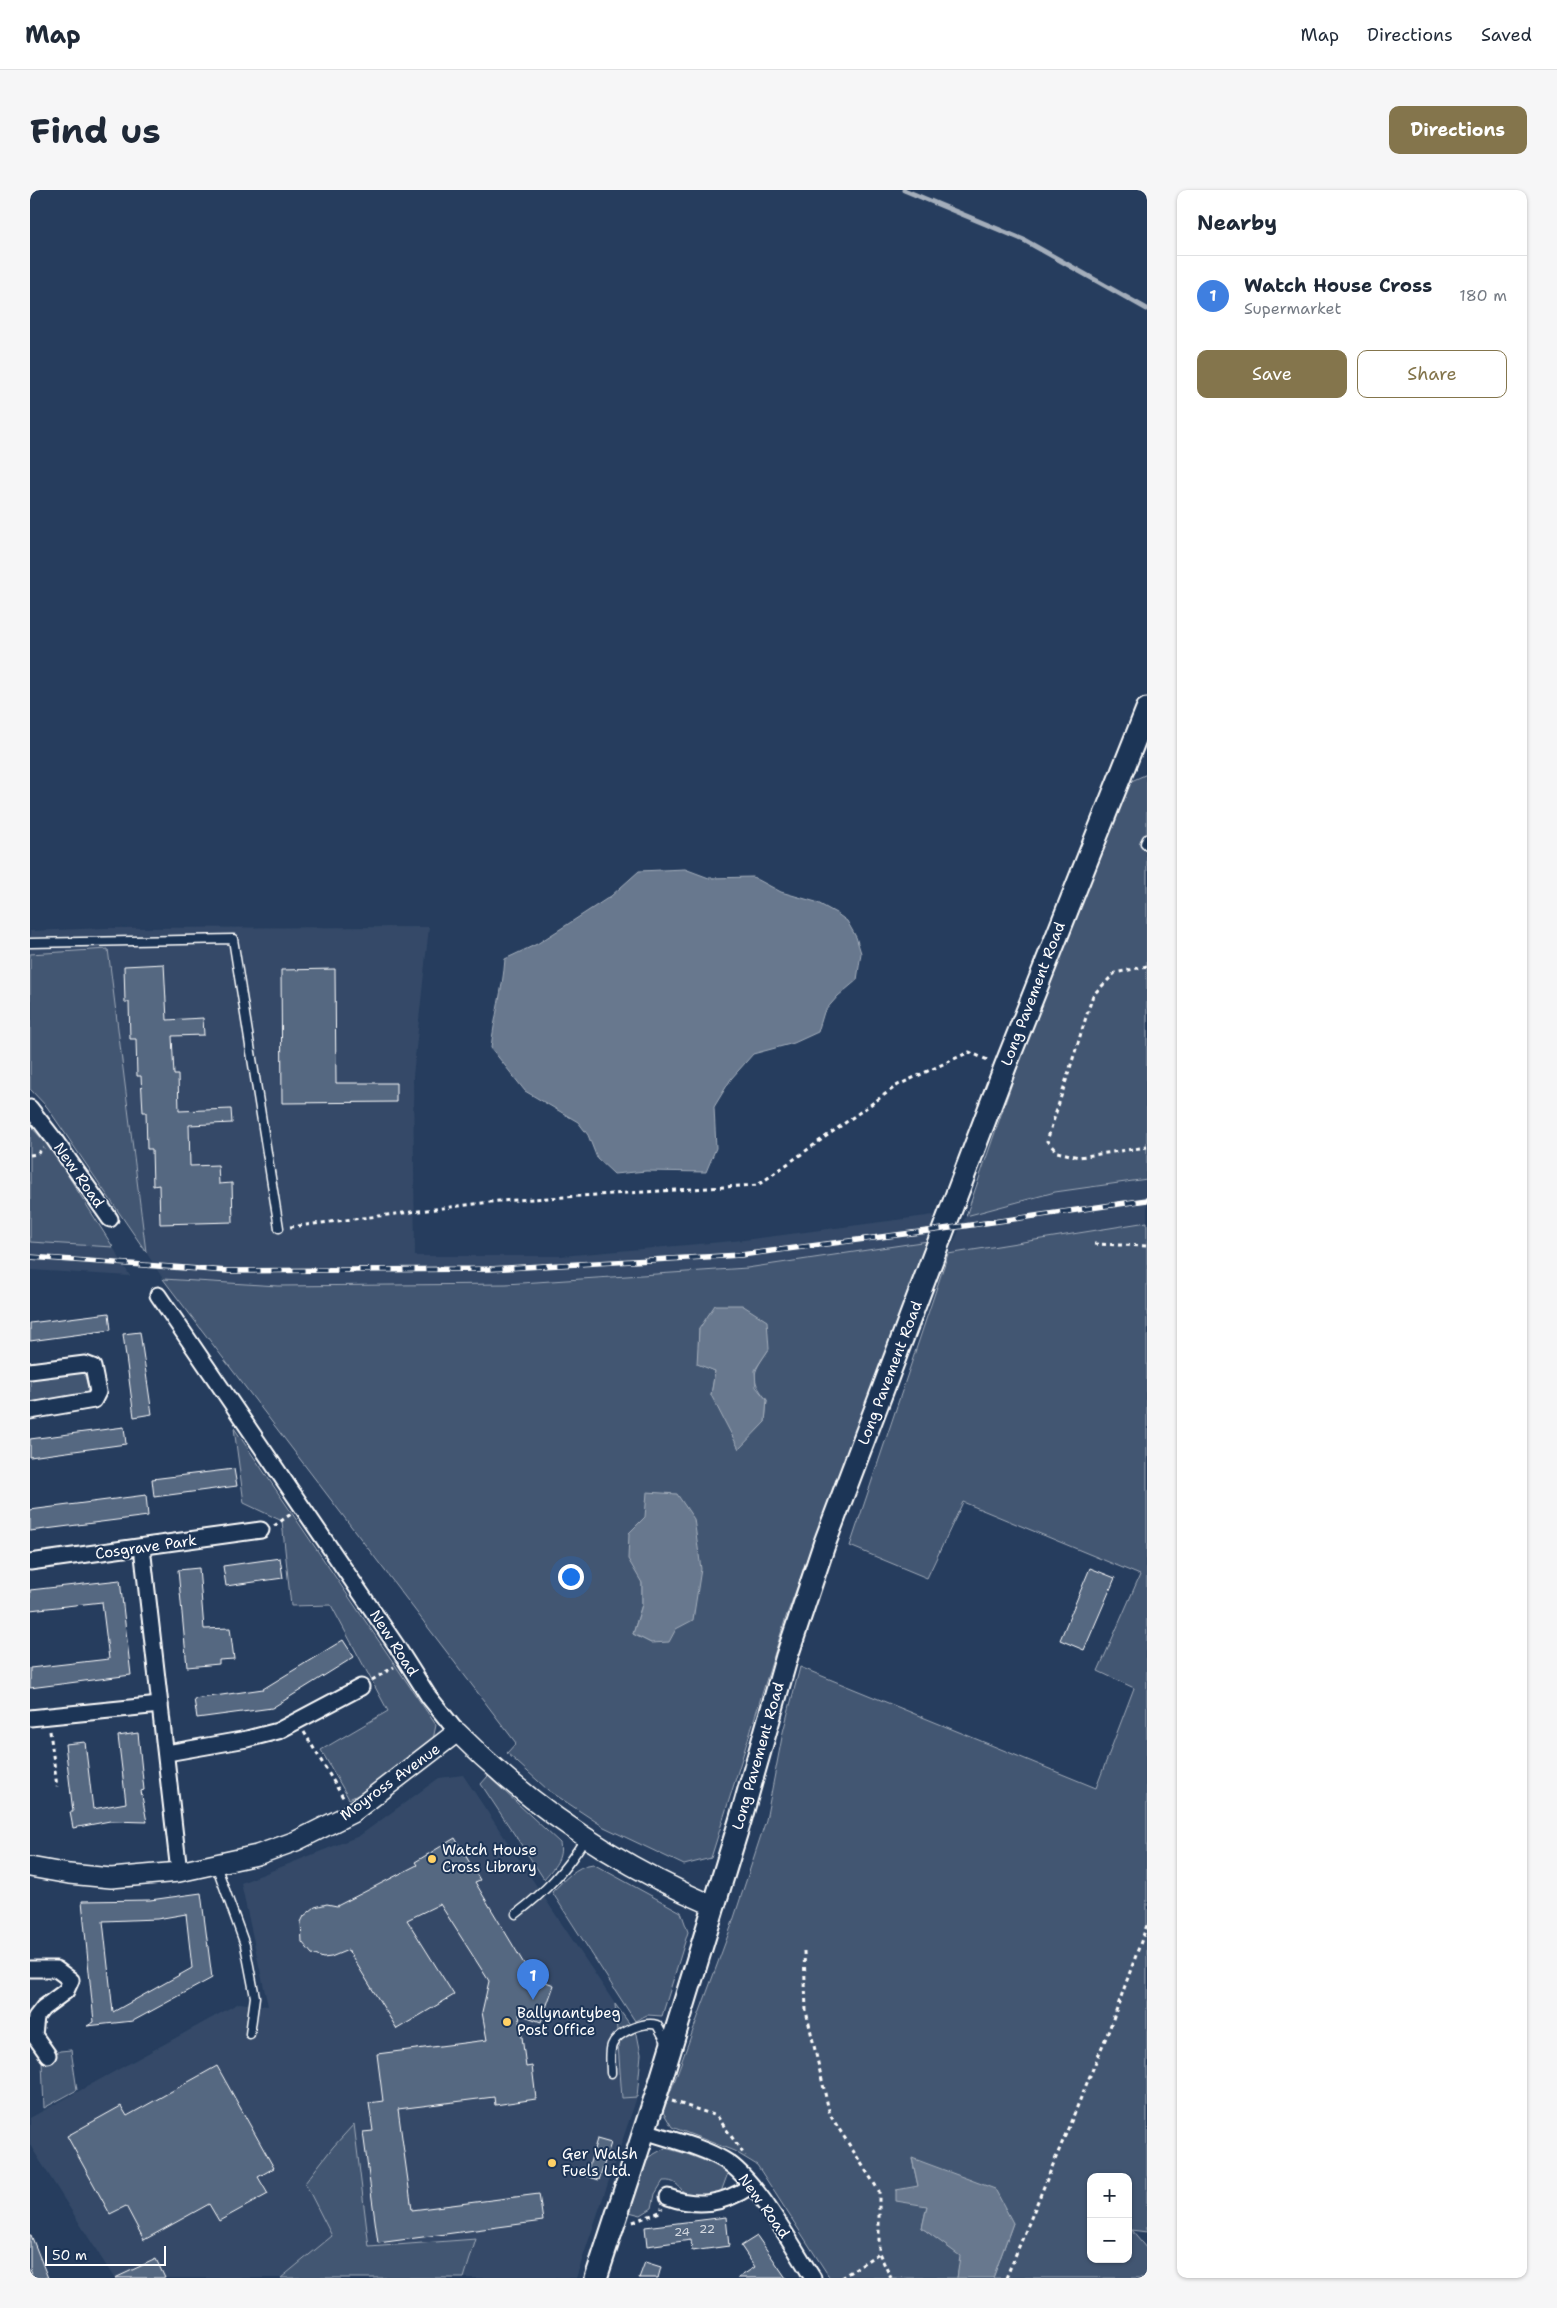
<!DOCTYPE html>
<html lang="en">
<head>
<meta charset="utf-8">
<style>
	body { margin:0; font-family:"Shantell Sans",sans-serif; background:#f6f6f7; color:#1f2937 }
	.controls { position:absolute; right:15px; bottom:15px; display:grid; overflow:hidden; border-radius:10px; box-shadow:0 1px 4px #0004 }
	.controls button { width:45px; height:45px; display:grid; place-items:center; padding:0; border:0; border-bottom:1px solid #e0e1e3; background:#fff; color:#1f2937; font:25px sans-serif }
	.scale { position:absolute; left:15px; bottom:12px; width:121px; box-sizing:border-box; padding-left:5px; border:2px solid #fff; border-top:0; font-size:14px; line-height:18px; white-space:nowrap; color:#fff; -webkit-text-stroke:4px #1d3557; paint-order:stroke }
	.you { position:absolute; left:540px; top:1386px; width:18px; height:18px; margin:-12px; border:4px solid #fff; border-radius:50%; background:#1a73e8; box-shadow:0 0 0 8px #1a73e833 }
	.badge { display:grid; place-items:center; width:32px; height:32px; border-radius:50%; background:#84754c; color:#fff; font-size:16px; font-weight:700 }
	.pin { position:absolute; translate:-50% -41px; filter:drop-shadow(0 1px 2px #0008) }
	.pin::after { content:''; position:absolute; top:26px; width:18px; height:15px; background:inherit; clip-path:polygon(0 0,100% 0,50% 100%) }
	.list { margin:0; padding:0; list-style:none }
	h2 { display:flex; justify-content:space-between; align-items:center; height:65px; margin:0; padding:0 20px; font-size:21px }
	h2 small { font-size:16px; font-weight:400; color:#747a83 }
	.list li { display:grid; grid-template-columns:32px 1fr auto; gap:15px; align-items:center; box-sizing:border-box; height:80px; padding:0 20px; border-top:1px solid #e0e1e3 }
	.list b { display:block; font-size:19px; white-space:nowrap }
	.list p { margin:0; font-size:16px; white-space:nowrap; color:#747a83 }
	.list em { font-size:16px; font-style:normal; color:#747a83 }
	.actions { display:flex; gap:10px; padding:15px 20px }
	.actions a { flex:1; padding:11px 0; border:1px solid #84754c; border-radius:10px; text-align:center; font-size:18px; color:#84754c }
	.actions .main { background:#84754c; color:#fff }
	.map { position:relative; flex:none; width:1117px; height:2088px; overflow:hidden; border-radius:10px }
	header { display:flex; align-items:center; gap:30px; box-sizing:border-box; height:70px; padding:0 25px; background:#fff; border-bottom:1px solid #e0e1e3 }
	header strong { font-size:24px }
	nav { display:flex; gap:28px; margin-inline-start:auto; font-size:18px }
	.intro { display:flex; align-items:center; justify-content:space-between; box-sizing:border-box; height:120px; padding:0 30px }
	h1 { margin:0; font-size:35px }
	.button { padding:12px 22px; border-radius:10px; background:#84754c; color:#fff; font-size:18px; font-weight:700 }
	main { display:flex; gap:30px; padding:0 30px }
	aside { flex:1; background:#fff; border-radius:10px; box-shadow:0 1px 4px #0004 }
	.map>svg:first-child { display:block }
</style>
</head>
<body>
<header>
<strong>Map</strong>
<nav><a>Map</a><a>Directions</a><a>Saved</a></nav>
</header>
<div class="intro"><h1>Find us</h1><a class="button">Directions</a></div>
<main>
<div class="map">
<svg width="1117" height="2088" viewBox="0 0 1117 2088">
	<rect width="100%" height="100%" fill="#263d5e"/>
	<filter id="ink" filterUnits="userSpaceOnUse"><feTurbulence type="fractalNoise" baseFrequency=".02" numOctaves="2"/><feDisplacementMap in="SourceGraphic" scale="10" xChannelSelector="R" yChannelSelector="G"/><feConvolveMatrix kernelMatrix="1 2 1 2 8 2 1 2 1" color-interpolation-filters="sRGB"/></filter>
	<g filter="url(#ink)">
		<g fill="#344a68">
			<polygon points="399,737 383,886 385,1066 531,1066 714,1050 904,1025 898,1051 717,1078 476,1094 248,1096 133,1089 116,1062 78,759 0,764 0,741 75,738"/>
			<polygon points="1117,989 1117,1032 918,1064 936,1026 1025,1002"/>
			<polygon points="0,1052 83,1057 100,1086 0,1080"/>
			<polygon points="433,1585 585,1814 592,1907 607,1907 546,2088 434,2088 445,2049 339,2057 324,1935 275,1993 302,2046 251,2088 84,2088 0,1955 0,1928 209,1813 238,1816 211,1693 329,1646 409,1588"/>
		</g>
		<g fill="#425672" stroke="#a0aab8" fill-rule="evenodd">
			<polygon points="1117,584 1117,989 1025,1002 936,1026 1007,821 1097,593"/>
			<polygon points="78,759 116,1062 17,917 0,899 0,764"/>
			<polygon points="0,936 20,957 83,1057 0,1052"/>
			<path d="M1117,1032V2042L1101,2040L1117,2059V2088H963L983,2033L882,1969L888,1996L897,2015L892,2038L931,2066L927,2088H800L727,1975L704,1961L642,1937L633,1922L701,1737L736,1630L753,1542L770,1477L1066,1598L1104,1498L1068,1481L1110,1385L933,1312L897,1388L820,1356L918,1064ZM1061,1987H1098V2069H1061Z"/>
			<path d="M898,1051L756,1427L681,1668L654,1675L574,1637L518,1600L477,1563L486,1553L133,1089L248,1096L476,1094L717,1078ZM669,1139L739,1159C724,1181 718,1187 737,1210L735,1232L724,1243L681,1205L685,1181L668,1173ZM615,1327L621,1453L603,1444L612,1414V1393L599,1343Z"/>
			<polygon points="49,1181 54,1183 58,1196 57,1205 0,1212 0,1188"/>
			<polygon points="204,1238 406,1535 402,1554 347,1596 319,1609 291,1560 358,1521 301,1415 261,1416 252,1331 214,1313"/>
			<path d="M458,1586L530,1653C533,1669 524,1677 514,1689L451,1594Z"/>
			<path d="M563,1674L651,1722L658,1742L632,1826L617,1825L605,1831L522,1702C535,1690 545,1676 563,1674Z"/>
			<polygon points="585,1814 607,1844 611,1864 607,1907 592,1908"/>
			<polygon points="41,1860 47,1900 14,1918 12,1872 30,1861"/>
			<polygon points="324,1934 339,2057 446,2049 434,2088 251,2088 302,2046 275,1993 303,1957"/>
			<path d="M635,1958L657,1964L693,1978L698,1983L691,2002C679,2005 668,2006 655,2004C648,1995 645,1990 633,1991L625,2004L622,2018L611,2025L599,2022L617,1968Z"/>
		</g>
		<g fill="#67788e" stroke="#a4aebb">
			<path d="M655,679L679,688L723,687L751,702L786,712L806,723L817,731L826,747L831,763L827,790L808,806L794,822L788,842L764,853L723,864L701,889L684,917L686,958L676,982L616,981L584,984L567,968L558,945L548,932L495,901L461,858C464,828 473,799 475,769L507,754L535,736L581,706L609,681Z"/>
			<polygon points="685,1115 712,1115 737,1131 739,1159 725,1180 726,1197 737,1210 735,1232 709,1259 681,1205 685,1181 667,1174 669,1139"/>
			<polygon points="617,1302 647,1304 664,1329 671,1379 663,1430 646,1439 639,1452 621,1453 603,1444 612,1415 612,1393 598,1369 599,1343 615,1327"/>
			<polygon points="882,1968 965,1999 983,2033 963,2088 927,2088 930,2066 892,2038 897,2016 866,2011 866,2000 888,1996"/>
		</g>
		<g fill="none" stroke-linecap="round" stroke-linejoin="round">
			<polyline stroke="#a4aebb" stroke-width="5" points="874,0 994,50 1117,119"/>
		</g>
		<g fill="#556781" stroke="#fff" fill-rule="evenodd">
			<polygon points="134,774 137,830 173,828 174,845 142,846 144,885 148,885 149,921 201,919 202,933 159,935 160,976 188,975 189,994 202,993 203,1032 130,1034 129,995 123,996 122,959 117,959 116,922 113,922 111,886 107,886 106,849 100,849 99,812 95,812 94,776"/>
			<polygon points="305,779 306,893 366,893 366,912 252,913 251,780"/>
			<polygon points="79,1123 81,1140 0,1151 0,1133"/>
			<polygon points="110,1142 122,1224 104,1227 93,1144"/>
			<polygon points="94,1237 96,1254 0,1267 0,1249"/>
			<polygon points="204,1279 207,1296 124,1307 122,1289"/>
			<polygon points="116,1305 118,1326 0,1341 0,1320"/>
			<polygon points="250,1368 253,1388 196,1396 193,1376"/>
			<polygon points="169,1378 174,1439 200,1438 204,1469 189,1470 189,1474 157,1477 148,1380"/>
			<polygon points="1060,1378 1085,1388 1054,1460 1030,1450"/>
			<polygon points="90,1390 101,1485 0,1498 0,1478 79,1469 72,1412 0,1420 0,1400"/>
			<polygon points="313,1450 324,1467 242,1518 167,1528 164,1509 233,1499"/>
			<polygon points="108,1543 114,1600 111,1601 117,1632 80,1631 43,1638 40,1622 43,1622 35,1554 55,1552 63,1619 96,1613 88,1546"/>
			<polygon points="425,1648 450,1690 445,1692 502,1787 524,1795 511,1832 489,1824 496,1877 502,1876 506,1909 465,1915 464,1907 368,1919 382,2020 509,2004 513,2031 348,2053 333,1942 343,1941 339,1913 353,1911 347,1864 457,1850 452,1822 459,1791 410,1714 377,1730 424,1805 367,1839 318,1760 301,1767 293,1768 282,1764 272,1752 271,1732 274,1726 285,1717 297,1714 307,1716 387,1675 385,1672"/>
			<path d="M171,1703L182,1788L103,1831L57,1836L64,1832L52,1711L120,1710ZM156,1724L162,1778L83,1822L73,1731L127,1729Z"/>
			<polygon points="187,1876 244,1978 228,1987 238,2004 189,2031 179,2014 114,2050 96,2016 80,2024 37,1946 91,1916 97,1926"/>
			<polygon points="567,1949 581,1953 569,1990 556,1986"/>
			<polygon points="696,2027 699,2056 662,2061 661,2050 617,2056 615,2037"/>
			<polygon points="0,2045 1,2045 18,2088 3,2088 0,2079"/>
			<polygon points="727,2046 741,2066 756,2088 708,2088 725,2077 711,2056"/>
			<polygon points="126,2069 135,2088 85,2088"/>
			<polygon points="615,2072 631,2077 628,2088 609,2088"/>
		</g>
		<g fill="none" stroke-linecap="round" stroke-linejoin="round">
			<defs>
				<g id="service">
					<polyline points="1117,649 1115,653 1117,655"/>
					<polyline points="0,753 203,749 249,1038"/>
					<polyline points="186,1675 215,1755 225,1807 220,1844"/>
					<path d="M486,1724C516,1701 535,1681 555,1649"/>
					<path d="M581,1883C581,1874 579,1863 582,1855C587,1842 614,1831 627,1835L637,1853"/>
				</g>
				<g id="minor">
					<polyline points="0,918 24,949 80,1029"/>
					<polyline points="128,1105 366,1455 399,1507 427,1542"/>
					<polyline points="0,1181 55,1174 63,1177 68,1202 64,1210 0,1221"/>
					<polyline points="112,1357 149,1682"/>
					<polyline points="0,1372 231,1340"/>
					<polyline points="0,1528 130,1515"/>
					<polyline points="137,1563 217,1549 248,1541 331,1497"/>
					<polyline points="0,1779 26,1779 41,1790 36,1801 13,1818 6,1827 4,1845 18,1865"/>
					<path d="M615,1941C641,1950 670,1956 694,1970C726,1988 762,2056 783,2088"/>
					<path d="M638,2007C669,2018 693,2014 721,1996"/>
				</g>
				<path id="tertiary" d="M0,1677L39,1684L81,1688L149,1682L227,1665L266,1651L322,1623L427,1542C502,1618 586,1674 684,1716"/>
				<polyline id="secondary" points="566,2088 629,1896 710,1631 757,1466 794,1355 975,877 1117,519"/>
			</defs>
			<use href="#service" stroke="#fff" stroke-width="11"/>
			<use href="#minor" stroke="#fff" stroke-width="19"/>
			<use href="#tertiary" stroke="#fff" stroke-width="22"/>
			<use href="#secondary" stroke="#fff" stroke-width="25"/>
			<g stroke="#fff" stroke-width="3" stroke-dasharray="4 4" stroke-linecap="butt">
				<polyline points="1117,776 1085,783 1063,805 1017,951 1027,962 1049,967 1117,957"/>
				<polyline points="0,965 7,964 14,958"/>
				<polyline points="260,1037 469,1011 728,995 868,895 939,862 960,871"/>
				<polyline points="1064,1054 1117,1056"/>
				<polyline points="244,1336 261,1324"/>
				<polyline points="342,1490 364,1477"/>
				<polyline points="20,1541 27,1597"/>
				<polyline points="274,1542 314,1609"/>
				<polyline points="774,1761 776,1821 800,1925 849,2001 849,2063 861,2088"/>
				<polyline points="642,1911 687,1926 715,1966"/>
				<polyline points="603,2032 630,2022 632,2018"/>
				<polyline points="811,2088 849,2063"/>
				<polyline points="976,2088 1079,1840 1117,1735"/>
			</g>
			<use href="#service" stroke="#1d3557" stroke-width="8"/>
			<use href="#minor" stroke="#1d3557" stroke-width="15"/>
			<use href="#tertiary" stroke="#1d3557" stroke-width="19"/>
			<use href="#secondary" stroke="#1d3557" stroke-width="21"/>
			<defs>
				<polyline id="rail" points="0,1067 198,1081 459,1079 711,1065 913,1039 1117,1010"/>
			</defs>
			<use href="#rail" stroke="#fff" stroke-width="5.5"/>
			<use href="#rail" stroke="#1d3557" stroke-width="4" stroke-dasharray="11" stroke-linecap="butt"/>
		</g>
	</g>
	<g fill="#ffd166" stroke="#1d3557" stroke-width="2">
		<circle cx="402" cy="1669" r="5"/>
		<circle cx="477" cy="1832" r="5"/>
		<circle cx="522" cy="1973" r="5"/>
	</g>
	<g text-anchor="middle" stroke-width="4" stroke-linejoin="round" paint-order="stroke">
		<g font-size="12" fill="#d4d9e0">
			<text x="677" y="2043">22</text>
			<text x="652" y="2046">24</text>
		</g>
		<g font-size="15" fill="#fff" stroke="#1d3557">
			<text transform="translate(1003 804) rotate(-69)" y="5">Long Pavement Road</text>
			<text transform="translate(49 985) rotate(55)" y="5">New Road</text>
			<text transform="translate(860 1183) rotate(-69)" y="5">Long Pavement Road</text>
			<text transform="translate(116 1357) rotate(-8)" y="5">Cosgrave Park</text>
			<text transform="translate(364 1453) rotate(57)" y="5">New Road</text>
			<text transform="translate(728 1566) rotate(-74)" y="5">Long Pavement Road</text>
			<text transform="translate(360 1592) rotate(-36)" y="5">Moyross Avenue</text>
			<text transform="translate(734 2016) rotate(54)" y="5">New Road</text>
		</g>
		<g font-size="15" fill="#fff" stroke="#1d3557" text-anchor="start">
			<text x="412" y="1665">Watch House<tspan x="412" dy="17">Cross Library</tspan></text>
			<text x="487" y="1828">Ballynantybeg<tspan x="487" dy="17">Post Office</tspan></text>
			<text x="532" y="1969">Ger Walsh<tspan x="532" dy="17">Fuels Ltd.</tspan></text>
		</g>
	</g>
</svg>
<div class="controls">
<button>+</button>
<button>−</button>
</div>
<div class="scale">50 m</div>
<div class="you"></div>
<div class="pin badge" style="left:503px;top:1810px;background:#3f7fe0">1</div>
</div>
<aside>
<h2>Nearby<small></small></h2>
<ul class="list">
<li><span class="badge" style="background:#3f7fe0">1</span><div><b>Watch House Cross</b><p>Supermarket</p></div><em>180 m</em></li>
</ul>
<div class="actions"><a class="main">Save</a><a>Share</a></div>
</aside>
</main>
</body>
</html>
